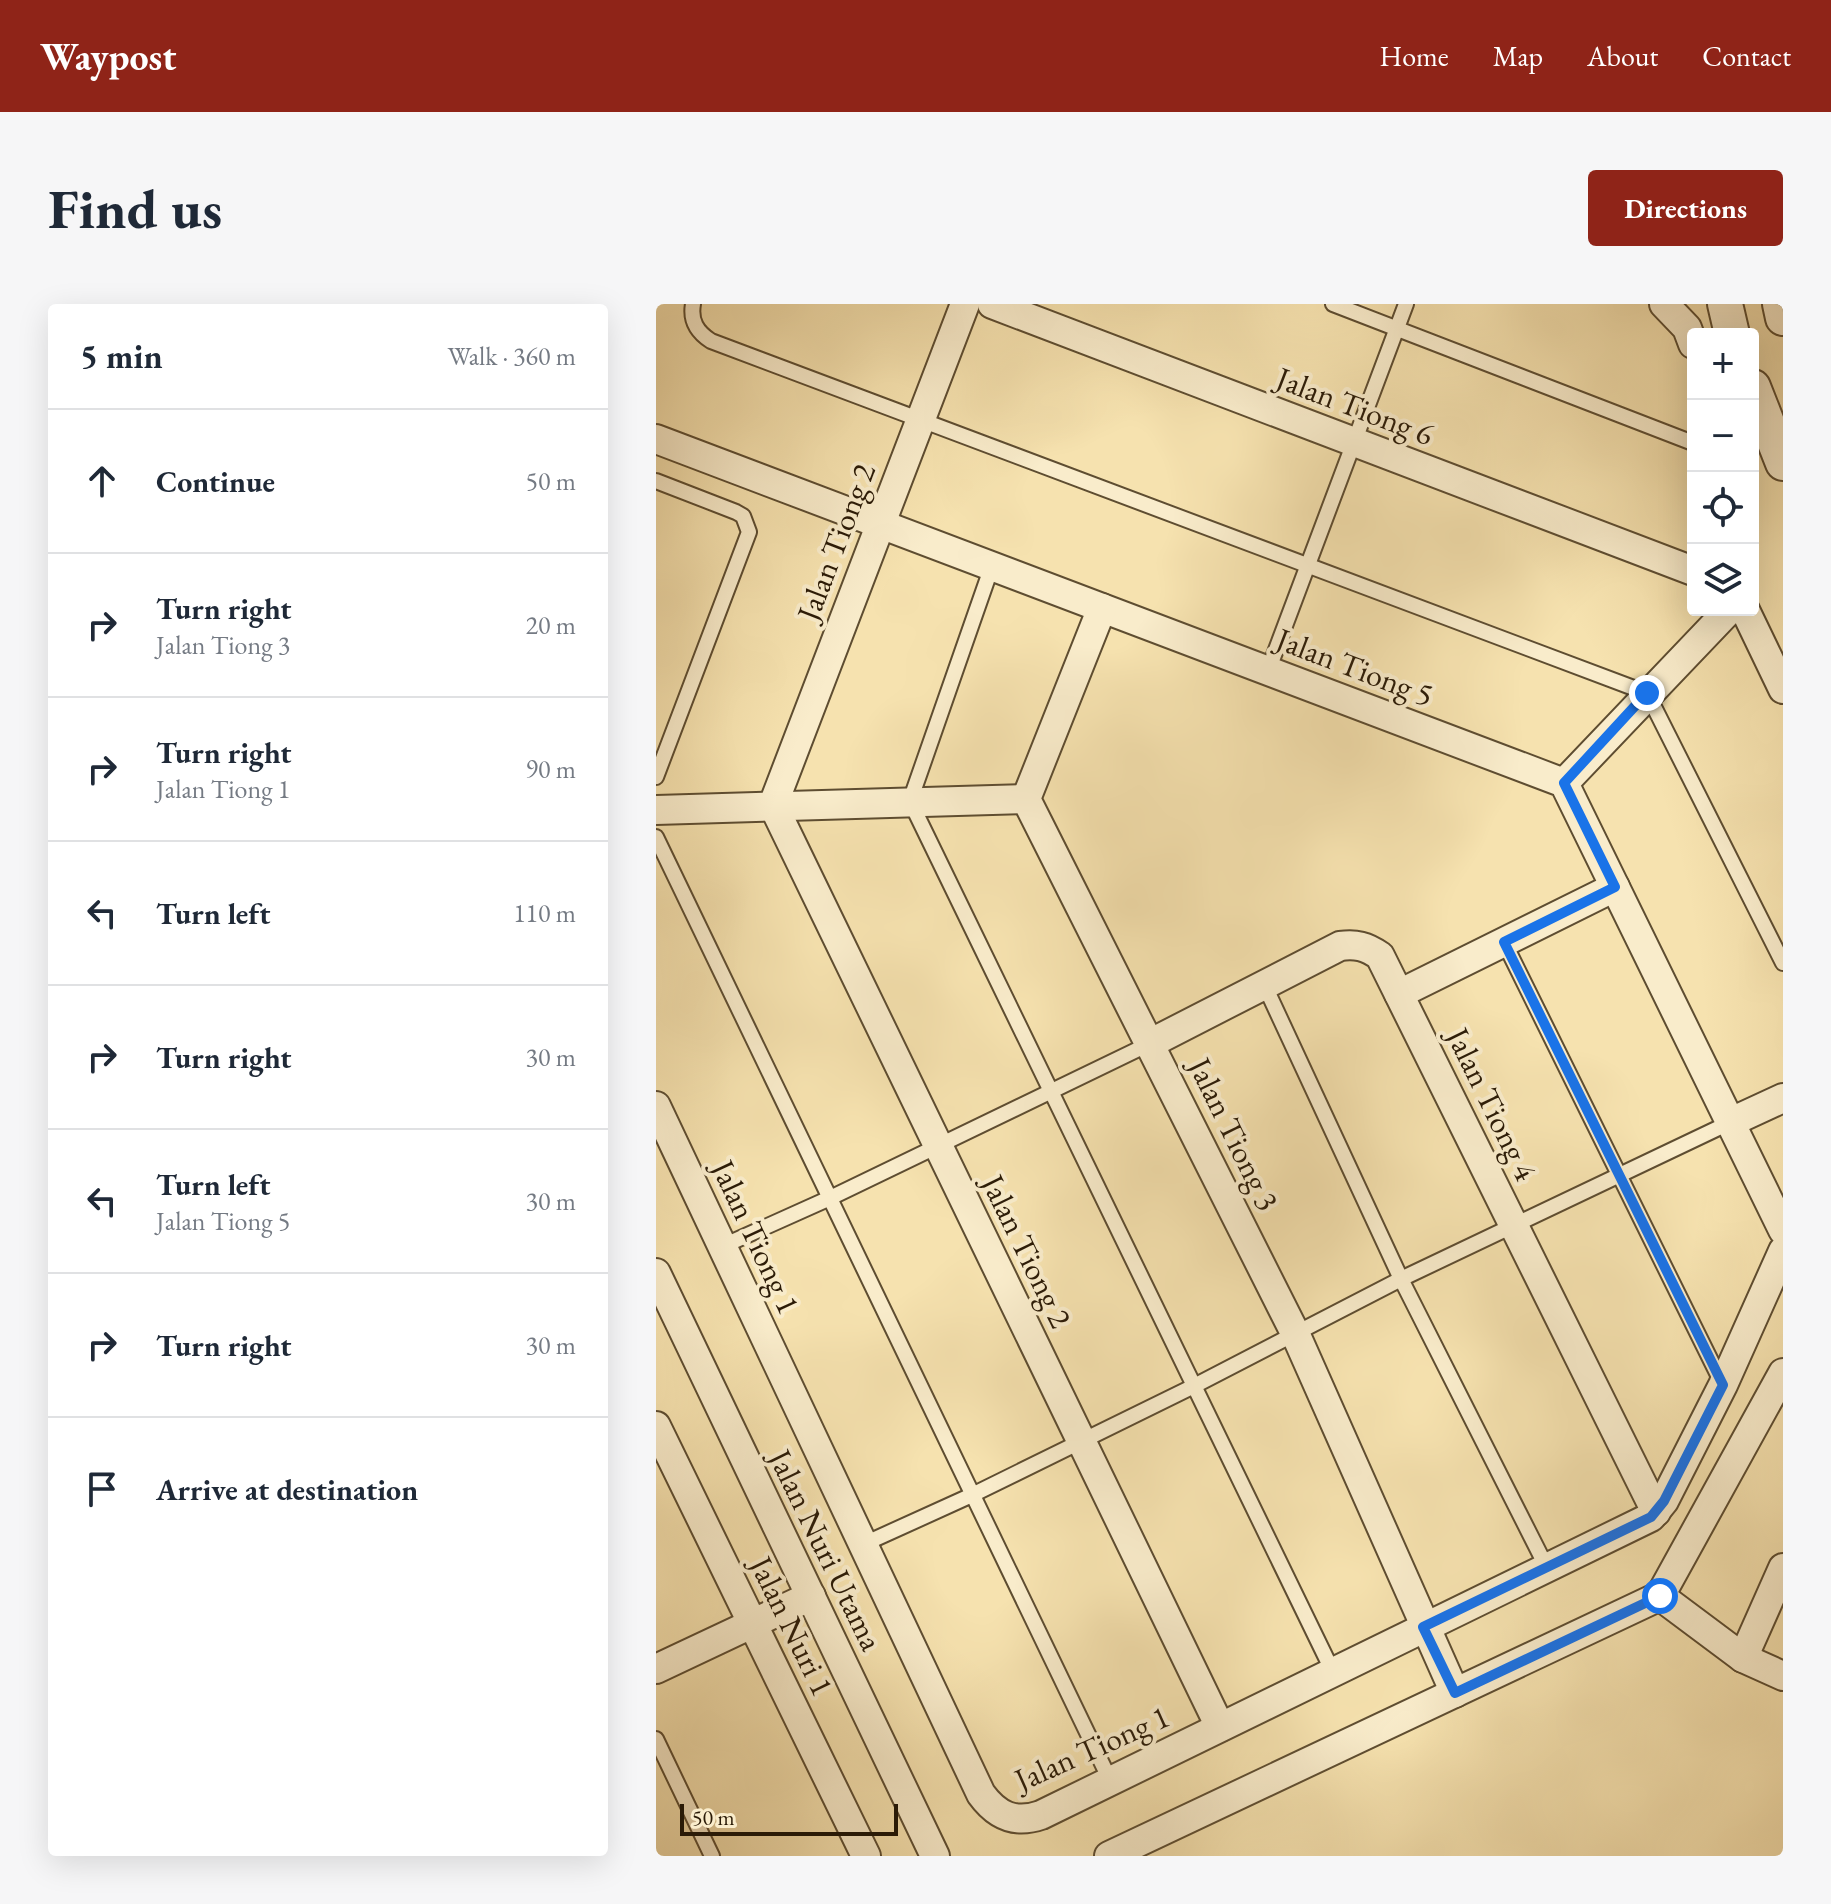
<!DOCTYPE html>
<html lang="en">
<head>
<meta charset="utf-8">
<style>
	body { margin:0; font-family:"EB Garamond",serif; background:#f6f6f7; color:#1f2937 }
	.controls { position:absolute; right:24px; top:24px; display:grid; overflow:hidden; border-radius:8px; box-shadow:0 8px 32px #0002 }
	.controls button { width:72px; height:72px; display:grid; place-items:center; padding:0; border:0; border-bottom:2px solid #e0e1e3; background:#fff; color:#1f2937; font:40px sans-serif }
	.scale { position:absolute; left:24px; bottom:20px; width:218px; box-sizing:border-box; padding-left:8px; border:4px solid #2b1b07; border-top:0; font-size:22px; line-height:28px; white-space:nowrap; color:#2b1b07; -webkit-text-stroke:6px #f9eccb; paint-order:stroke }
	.stop { position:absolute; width:24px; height:24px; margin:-18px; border:6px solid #1a73e8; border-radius:50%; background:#fff }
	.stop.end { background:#1a73e8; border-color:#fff; box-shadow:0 2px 8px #0008 }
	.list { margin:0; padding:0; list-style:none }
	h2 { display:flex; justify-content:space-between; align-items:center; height:104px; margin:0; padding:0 32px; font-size:34px }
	h2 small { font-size:26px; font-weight:400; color:#747a83 }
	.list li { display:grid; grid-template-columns:52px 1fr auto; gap:24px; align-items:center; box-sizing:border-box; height:144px; padding:0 32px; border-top:2px solid #e0e1e3 }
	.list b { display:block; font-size:30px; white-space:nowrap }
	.list p { margin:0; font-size:26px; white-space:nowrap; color:#747a83 }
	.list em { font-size:26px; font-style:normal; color:#747a83 }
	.icon { flex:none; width:44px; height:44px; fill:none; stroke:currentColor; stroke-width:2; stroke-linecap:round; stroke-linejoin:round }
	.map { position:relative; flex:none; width:1127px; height:1552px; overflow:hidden; border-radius:8px }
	header { display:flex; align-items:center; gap:48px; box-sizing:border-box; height:112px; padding:0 40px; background:#8f2418; color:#fff }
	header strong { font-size:38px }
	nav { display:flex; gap:44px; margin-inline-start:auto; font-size:28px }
	.intro { display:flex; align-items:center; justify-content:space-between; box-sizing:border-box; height:192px; padding:0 48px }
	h1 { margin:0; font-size:56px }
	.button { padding:20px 36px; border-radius:8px; background:#8f2418; color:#fff; font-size:28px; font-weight:700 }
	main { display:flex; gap:48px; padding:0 48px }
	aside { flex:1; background:#fff; border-radius:8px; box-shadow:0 8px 32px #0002 }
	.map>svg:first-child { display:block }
</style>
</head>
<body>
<header>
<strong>Waypost</strong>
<nav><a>Home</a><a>Map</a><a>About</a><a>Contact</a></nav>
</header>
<div class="intro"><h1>Find us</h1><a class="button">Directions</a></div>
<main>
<aside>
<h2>5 min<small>Walk · 360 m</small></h2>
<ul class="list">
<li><svg class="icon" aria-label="ahead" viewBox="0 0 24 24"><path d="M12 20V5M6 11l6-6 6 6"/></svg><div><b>Continue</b></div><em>50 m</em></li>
<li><svg class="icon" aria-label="right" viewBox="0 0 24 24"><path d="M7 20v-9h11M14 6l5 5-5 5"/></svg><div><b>Turn right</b><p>Jalan Tiong 3</p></div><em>20 m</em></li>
<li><svg class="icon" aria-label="right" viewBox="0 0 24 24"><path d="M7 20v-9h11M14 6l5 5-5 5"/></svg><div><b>Turn right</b><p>Jalan Tiong 1</p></div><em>90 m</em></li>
<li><svg class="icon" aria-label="left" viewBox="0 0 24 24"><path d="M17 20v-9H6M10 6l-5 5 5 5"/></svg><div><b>Turn left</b></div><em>110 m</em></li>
<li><svg class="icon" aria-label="right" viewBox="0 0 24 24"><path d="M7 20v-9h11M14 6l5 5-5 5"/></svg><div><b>Turn right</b></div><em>30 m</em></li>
<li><svg class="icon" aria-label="left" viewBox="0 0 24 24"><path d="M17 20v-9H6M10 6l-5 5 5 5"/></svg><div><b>Turn left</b><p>Jalan Tiong 5</p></div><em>30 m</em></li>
<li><svg class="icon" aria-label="right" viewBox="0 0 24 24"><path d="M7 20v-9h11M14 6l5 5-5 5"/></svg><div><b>Turn right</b></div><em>30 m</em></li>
<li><svg class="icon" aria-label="arrive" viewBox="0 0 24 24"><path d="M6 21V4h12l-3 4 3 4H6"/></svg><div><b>Arrive at destination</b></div></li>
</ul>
</aside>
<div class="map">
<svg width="1127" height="1552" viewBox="0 0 1127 1552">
	<rect width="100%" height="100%" fill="#f6e2af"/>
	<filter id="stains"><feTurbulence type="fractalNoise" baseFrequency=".0025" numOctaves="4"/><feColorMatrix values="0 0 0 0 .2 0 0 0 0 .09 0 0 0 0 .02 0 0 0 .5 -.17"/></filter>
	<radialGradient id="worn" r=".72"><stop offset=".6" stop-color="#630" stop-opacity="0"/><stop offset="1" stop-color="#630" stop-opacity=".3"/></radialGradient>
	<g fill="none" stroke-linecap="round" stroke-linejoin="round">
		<defs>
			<g id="service">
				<path d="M37,0C34,17 41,28 55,37L991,389L1127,659"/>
				<polyline points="677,0 1037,139"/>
				<polyline points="0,177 80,208 87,212 93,228 0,473"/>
				<polyline points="336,262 254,497 677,1368"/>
				<polyline points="612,367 750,0"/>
				<polyline points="0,533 454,1476"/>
				<polyline points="848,638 1067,1081"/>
				<polyline points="608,680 745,975 891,1264"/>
				<polyline points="67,942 174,894 495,739"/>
				<polyline points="208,1240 316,1191 538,1082 745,975 1075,818"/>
				<polyline points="0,1435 56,1552"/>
			</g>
			<g id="minor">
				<polyline points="309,0 117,501 564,1423"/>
				<polyline points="336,0 1037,267"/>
				<polyline points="1008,0 1031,24 1037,40"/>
				<polyline points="0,135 908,479 1127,926"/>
				<polyline points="446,304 370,495 639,1029 799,1389"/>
				<polyline points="1089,306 1127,385"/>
				<polyline points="908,479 1073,306"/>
				<polyline points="0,506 370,495"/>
				<polyline points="743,690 959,583"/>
				<path d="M495,739L684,642C700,640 710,642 724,652L1000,1208"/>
				<path d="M0,802L325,1490C341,1512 359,1520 385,1511L995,1213L1008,1197L1067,1081L1127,947"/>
				<polyline points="1075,818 1127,794"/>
				<polyline points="0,969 279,1552"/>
				<polyline points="0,1122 210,1552"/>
				<polyline points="1004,1292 1087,1354 1127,1372"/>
				<polyline points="1087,1354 1127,1264"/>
				<polyline points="0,1365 155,1292"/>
				<polyline points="453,1552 1004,1292 1127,1069"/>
			</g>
			<g id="tertiary">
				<polyline points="1069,0 1076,30"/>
				<polyline points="1124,0 1127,14"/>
				<polyline points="1097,83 1127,159"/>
			</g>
		</defs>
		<use href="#service" stroke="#5e4d31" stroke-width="18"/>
		<use href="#minor" stroke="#5e4d31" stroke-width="32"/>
		<use href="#tertiary" stroke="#5e4d31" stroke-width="38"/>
		<use href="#service" stroke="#f9eccb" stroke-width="14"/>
		<use href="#minor" stroke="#f9eccb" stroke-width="28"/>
		<use href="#tertiary" stroke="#f9eccb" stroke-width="34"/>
	</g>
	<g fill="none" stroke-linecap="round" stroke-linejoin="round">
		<polyline stroke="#1a73e8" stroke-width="10" points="991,389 908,479 959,583 848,638 1067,1081 1008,1197 995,1213 767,1323 799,1389 1004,1292"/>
	</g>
	<g text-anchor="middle" stroke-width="8" stroke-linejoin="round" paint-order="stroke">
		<g font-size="32" fill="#2b1b07" stroke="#f9eccb">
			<text transform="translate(699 102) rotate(21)" y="11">Jalan Tiong 6</text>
			<text transform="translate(180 238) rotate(-69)" y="11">Jalan Tiong 2</text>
			<text transform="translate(699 363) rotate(21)" y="11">Jalan Tiong 5</text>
			<text transform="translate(836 800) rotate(64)" y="11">Jalan Tiong 4</text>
			<text transform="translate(578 830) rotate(64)" y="11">Jalan Tiong 3</text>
			<text transform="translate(100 933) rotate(65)" y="11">Jalan Tiong 1</text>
			<text transform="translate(371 947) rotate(64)" y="11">Jalan Tiong 2</text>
			<text transform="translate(170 1246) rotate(64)" y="11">Jalan Nuri Utama</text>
			<text transform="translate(136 1322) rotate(64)" y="11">Jalan Nuri 1</text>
			<text transform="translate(436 1444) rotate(-24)" y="11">Jalan Tiong 1</text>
		</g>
	</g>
	<rect width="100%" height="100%" filter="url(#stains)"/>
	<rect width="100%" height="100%" fill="url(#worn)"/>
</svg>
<div class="controls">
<button>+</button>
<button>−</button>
<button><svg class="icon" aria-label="locate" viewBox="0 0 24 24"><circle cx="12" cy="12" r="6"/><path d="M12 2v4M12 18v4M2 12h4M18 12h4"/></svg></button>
<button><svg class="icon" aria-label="layers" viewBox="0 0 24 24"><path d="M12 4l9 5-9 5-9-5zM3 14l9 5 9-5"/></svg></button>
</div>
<div class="scale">50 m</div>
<div class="stop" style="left:1004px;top:1292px"></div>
<div class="stop end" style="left:991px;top:389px"></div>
</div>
</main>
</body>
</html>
